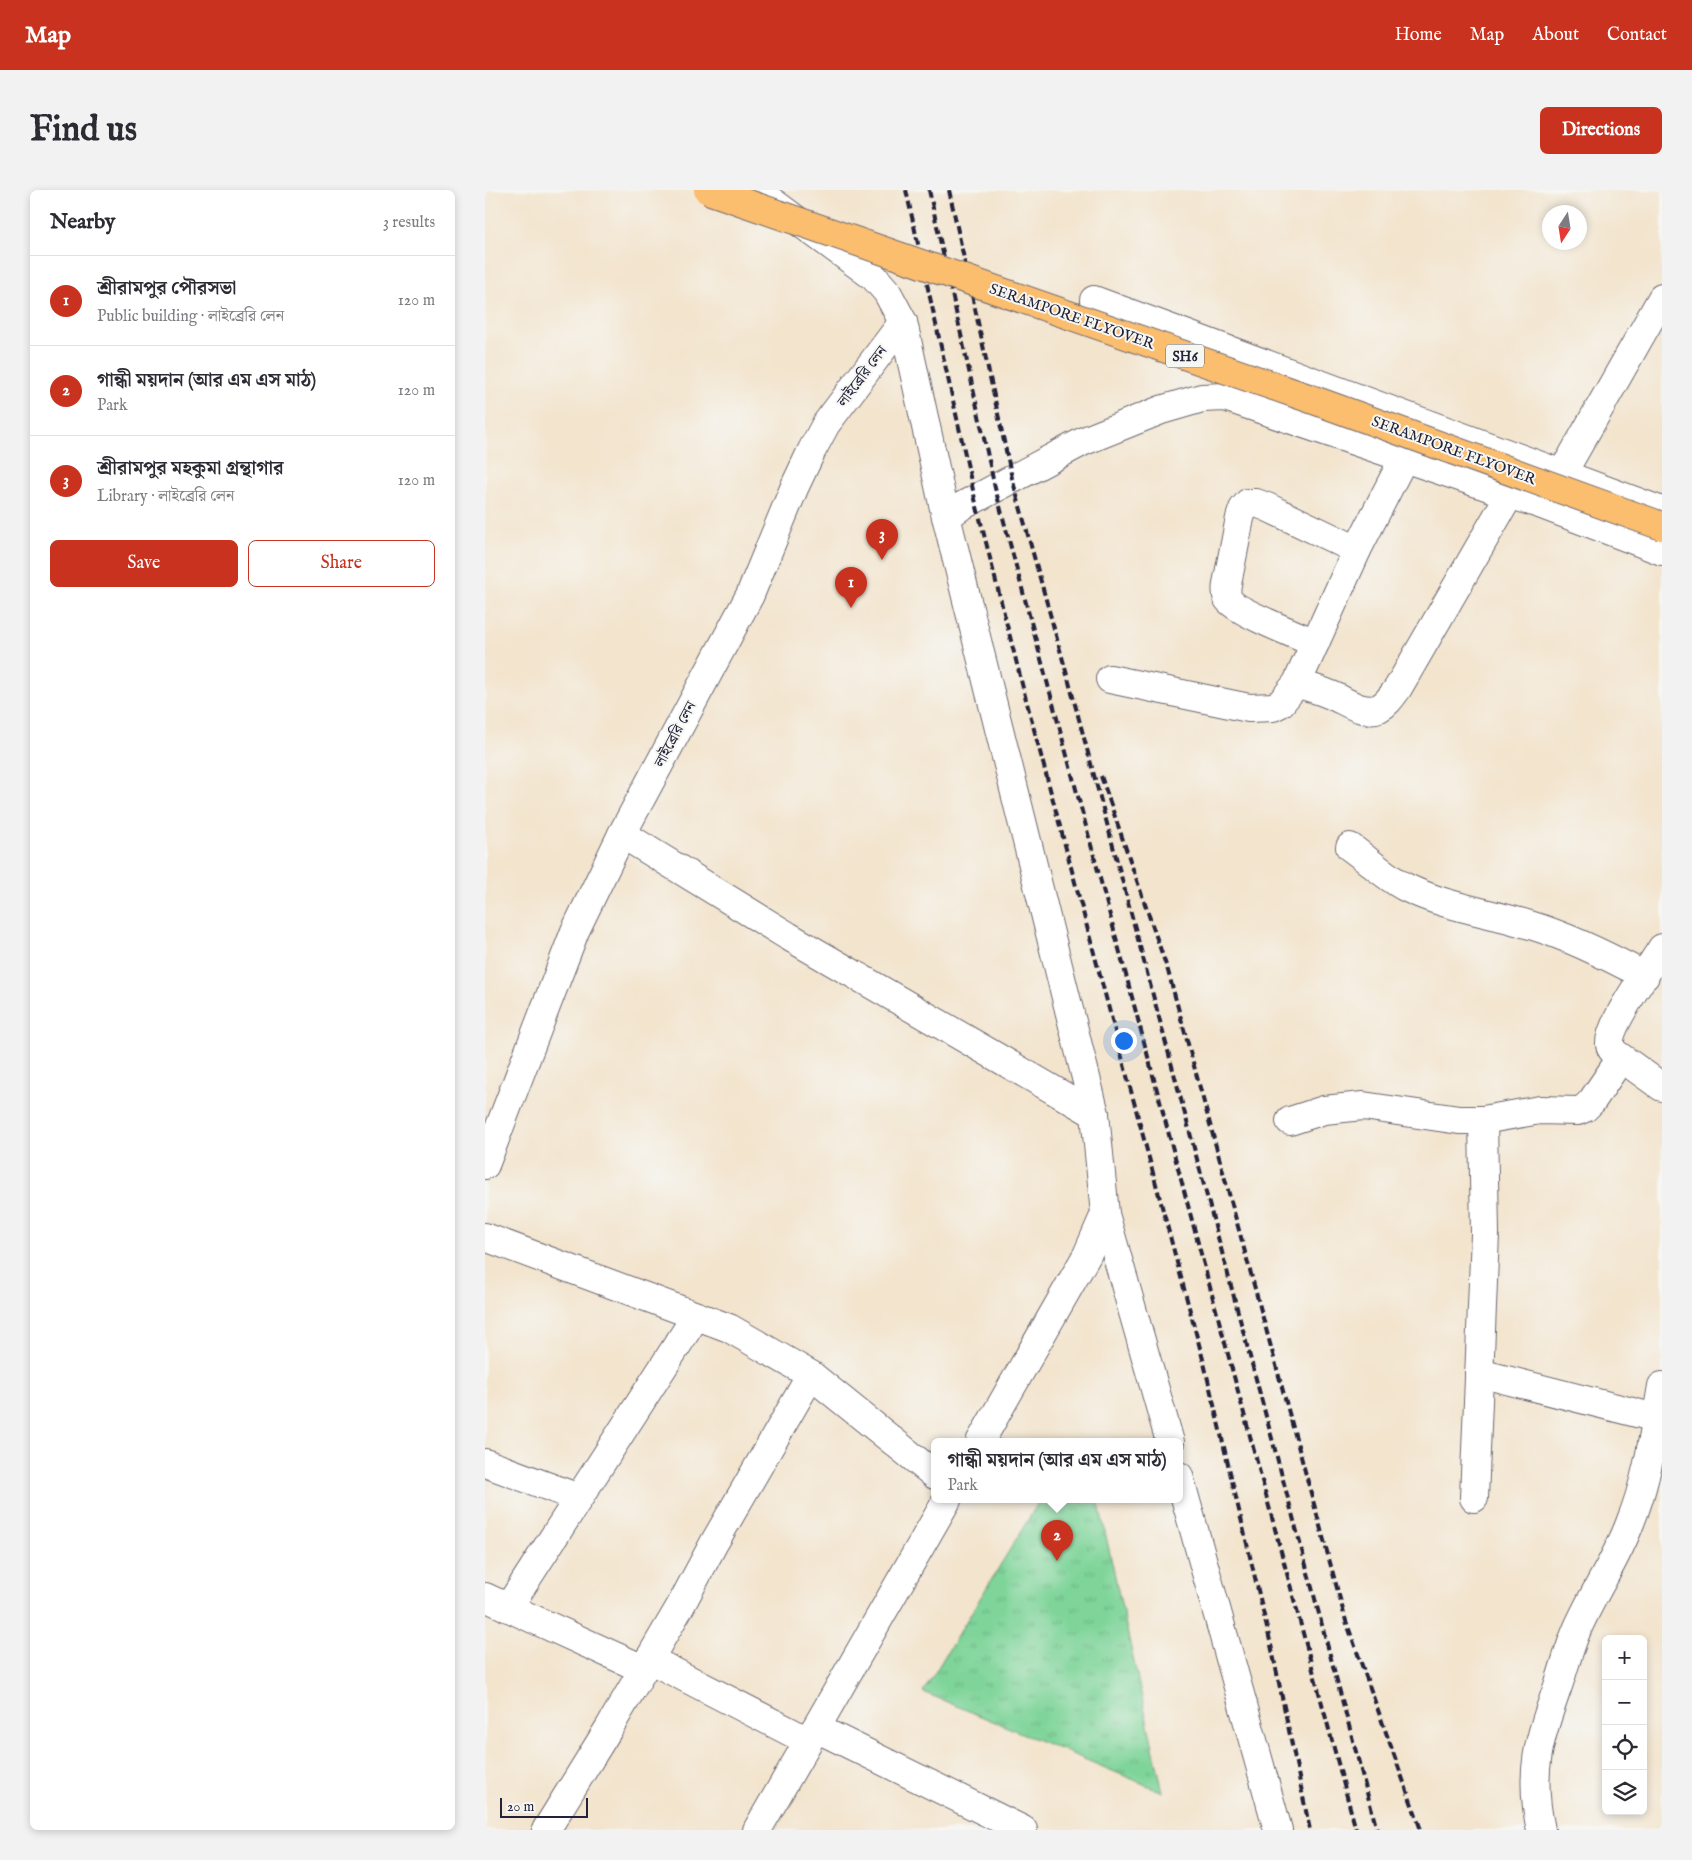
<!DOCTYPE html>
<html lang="en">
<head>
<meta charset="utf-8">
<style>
	body { margin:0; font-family:"IM FELL English","Noto Serif Bengali",serif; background:#f2f2f3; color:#2b2b33 }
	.controls { position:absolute; right:15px; bottom:15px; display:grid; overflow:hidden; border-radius:8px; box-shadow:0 2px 8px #0003 }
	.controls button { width:45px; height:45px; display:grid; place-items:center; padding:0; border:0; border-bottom:1px solid #e1e1e2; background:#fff; color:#2b2b33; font:25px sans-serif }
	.compass { position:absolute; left:1057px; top:15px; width:45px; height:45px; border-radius:50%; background:#fff; box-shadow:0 2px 8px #0003; rotate:192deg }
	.scale { position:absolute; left:15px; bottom:12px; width:88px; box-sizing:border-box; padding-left:5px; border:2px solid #22223b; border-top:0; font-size:14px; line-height:18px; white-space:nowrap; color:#22223b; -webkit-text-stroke:4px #f6f6f2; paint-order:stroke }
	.you { position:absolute; left:638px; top:850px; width:18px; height:18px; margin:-12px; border:4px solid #fff; border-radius:50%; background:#1a73e8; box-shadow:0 0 0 8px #1a73e833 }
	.badge { display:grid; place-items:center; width:32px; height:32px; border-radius:50%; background:#c8321e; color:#fff; font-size:16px; font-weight:700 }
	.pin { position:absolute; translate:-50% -41px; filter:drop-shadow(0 1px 2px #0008) }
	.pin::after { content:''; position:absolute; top:26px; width:18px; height:15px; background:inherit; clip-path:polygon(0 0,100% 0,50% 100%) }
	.popup { position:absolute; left:446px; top:1248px; width:252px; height:65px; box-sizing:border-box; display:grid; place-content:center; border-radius:8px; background:#fff; filter:drop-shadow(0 1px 4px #0005); font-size:16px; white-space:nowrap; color:#7c7c81 }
	.popup b { font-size:19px; color:#2b2b33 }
	.popup::after { content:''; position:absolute; left:50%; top:100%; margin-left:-10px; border:10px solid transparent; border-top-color:#fff }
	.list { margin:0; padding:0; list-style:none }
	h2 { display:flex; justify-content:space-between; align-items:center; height:65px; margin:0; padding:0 20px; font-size:21px }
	h2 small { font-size:16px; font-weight:400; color:#7c7c81 }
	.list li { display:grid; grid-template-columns:32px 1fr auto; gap:15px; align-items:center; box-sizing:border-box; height:90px; padding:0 20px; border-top:1px solid #e1e1e2 }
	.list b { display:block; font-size:19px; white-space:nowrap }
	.list p { margin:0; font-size:16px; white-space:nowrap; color:#7c7c81 }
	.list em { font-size:16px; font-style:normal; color:#7c7c81 }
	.actions { display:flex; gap:10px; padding:15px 20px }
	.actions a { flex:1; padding:11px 0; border:1px solid #c8321e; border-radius:8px; text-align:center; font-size:18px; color:#c8321e }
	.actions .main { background:#c8321e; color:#fff }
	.icon { flex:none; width:28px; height:28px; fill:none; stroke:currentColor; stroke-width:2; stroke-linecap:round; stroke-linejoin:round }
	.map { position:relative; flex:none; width:1177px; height:1640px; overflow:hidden; border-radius:8px }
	header { display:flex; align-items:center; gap:30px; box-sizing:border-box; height:70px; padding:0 25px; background:#c8321e; color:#fff }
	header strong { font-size:24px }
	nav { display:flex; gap:28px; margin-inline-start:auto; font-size:18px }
	.intro { display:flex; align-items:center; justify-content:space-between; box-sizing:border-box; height:120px; padding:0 30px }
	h1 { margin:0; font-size:35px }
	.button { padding:12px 22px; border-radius:8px; background:#c8321e; color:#fff; font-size:18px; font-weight:700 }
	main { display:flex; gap:30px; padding:0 30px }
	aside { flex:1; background:#fff; border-radius:8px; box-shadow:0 2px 8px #0003 }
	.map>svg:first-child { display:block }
</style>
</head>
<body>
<header>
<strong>Map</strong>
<nav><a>Home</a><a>Map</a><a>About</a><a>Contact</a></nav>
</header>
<div class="intro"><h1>Find us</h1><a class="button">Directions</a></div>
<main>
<aside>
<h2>Nearby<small>3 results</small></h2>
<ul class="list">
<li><span class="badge">1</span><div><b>শ্রীরামপুর পৌরসভা</b><p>Public building · লাইব্রেরি লেন</p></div><em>120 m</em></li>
<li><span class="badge">2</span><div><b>গান্ধী ময়দান (আর এম এস মাঠ)</b><p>Park</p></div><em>120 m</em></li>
<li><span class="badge">3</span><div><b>শ্রীরামপুর মহকুমা গ্ৰন্থাগার</b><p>Library · লাইব্রেরি লেন</p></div><em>120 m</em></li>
</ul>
<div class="actions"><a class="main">Save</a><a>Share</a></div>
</aside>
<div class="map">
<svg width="1177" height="1640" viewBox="0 0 1177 1640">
	<defs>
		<pattern id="park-tufts" width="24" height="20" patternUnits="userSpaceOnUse" patternTransform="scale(1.25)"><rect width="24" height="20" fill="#7ed499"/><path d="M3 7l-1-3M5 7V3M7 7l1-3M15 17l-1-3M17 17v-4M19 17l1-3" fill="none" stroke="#6db685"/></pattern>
	</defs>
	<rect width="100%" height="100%" fill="#f6f6f2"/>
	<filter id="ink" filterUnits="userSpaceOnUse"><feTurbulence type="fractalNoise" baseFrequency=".02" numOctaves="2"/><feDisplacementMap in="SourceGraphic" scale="10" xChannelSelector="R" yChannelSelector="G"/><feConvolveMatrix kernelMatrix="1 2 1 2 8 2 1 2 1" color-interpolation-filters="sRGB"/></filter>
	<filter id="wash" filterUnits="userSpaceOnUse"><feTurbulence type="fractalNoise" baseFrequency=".0096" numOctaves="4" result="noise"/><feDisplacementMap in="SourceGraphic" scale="20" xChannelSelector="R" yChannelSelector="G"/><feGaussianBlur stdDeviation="1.12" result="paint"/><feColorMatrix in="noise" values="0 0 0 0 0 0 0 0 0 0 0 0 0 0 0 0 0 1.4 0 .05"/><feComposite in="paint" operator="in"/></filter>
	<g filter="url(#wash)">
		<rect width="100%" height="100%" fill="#f3e4cd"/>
		<polygon fill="url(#park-tufts)" stroke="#507b6a" points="555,1310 613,1310 678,1602 438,1502"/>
	</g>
	<g filter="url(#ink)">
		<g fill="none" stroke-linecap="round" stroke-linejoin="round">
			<defs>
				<g id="minor">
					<polyline points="271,0 389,87 402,102 418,132 458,314 610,924 620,1024 602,1065 495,1252"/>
					<polyline points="609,110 1177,321"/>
					<polyline points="1077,284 1177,108"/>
					<polyline points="461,327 475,317 599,251 676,220 717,208 740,207 1057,315 1177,361"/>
					<path d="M830,453C814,446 750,421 743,409C741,404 741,400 742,394L755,328L758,319L763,313H771L782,317L872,360"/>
					<polyline points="625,489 764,518 788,517 796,513 812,493 872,360 919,268"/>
					<path d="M812,493C823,497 835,500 846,505C860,510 877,525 894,518C902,514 907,506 913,498L1025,304"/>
					<polyline points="137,644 303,746 610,924"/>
					<path d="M865,657C882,669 902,688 920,697C960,717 1003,722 1045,735C1085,747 1123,766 1160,786"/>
					<path d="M1177,758C1166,776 1123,835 1125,854C1125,858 1128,861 1131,864L1177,897"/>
					<polyline points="805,931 839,920 878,916 974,930 998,930 1055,920 1093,921 1100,918 1107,911 1136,868"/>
					<polyline points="0,975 90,741 137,644 265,405 310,296 327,260 341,234 418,132"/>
					<polyline points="620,1024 685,1252"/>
					<polyline points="0,1047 244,1138 326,1185 450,1285"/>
					<polyline points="994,1183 1171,1228"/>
					<polyline points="0,1273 94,1308"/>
					<polyline points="694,1286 793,1640"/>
					<polyline points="989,1308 1000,1044 998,930"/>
					<polyline points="0,1407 158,1479"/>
					<polyline points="23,1418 211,1126"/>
					<polyline points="164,1469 323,1551"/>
					<polyline points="331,1538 462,1310"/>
					<polyline points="61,1640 124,1538 196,1415 229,1353 326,1185"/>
					<polyline points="272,1640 331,1538 538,1640"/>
					<path d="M1056,1640C1043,1581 1054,1550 1073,1496C1079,1478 1084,1459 1091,1442C1107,1404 1131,1371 1145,1333C1163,1289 1169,1242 1177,1196"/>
				</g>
			</defs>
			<use href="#minor" stroke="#6b666e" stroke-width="30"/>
			<use href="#minor" stroke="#fff" stroke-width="28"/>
			<g stroke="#22223b" stroke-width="4" stroke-dasharray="8 4" stroke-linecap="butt">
				<polyline points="421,0 490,309 539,502 719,1173 786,1455 825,1640"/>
				<polyline points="444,0 510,298 871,1640"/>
				<polyline points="464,0 527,288 584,492 892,1640"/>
				<polyline points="616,586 683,781 861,1431 936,1640"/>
			</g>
			<defs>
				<polyline id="major-bridge" points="223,0 826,209 1177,336"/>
			</defs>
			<use href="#major-bridge" stroke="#6b666e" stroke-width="30" stroke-linecap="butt"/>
			<use href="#major-bridge" stroke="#fbbd6e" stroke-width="28"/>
		</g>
	</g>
	<g text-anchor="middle" stroke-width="4" stroke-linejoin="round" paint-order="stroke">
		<rect fill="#f6f6f2" stroke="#626272" stroke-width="1" x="681" y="154.5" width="38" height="23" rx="4"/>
		<g font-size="14" font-weight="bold" fill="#22223b">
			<text x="700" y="171">SH6</text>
		</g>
		<g font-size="15" fill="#22223b" stroke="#f6f6f2">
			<text transform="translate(587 126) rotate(19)" y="5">SERAMPORE FLYOVER</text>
			<text transform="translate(377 186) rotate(-53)" y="5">লাইব্রেরি লেন</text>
			<text transform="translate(969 260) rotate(20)" y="5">SERAMPORE FLYOVER</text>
			<text transform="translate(190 544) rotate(-62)" y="5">লাইব্রেরি লেন</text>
		</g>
	</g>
</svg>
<div class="controls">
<button>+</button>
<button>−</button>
<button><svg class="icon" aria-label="locate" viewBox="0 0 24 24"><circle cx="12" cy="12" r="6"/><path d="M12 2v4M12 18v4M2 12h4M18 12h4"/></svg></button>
<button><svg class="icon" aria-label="layers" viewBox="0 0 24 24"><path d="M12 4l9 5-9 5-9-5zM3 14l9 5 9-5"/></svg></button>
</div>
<svg class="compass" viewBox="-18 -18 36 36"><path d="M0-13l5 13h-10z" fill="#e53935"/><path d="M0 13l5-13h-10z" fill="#7c7c81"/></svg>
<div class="scale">20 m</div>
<div class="you"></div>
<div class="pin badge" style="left:366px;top:418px">1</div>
<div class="pin badge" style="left:572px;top:1371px">2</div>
<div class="popup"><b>গান্ধী ময়দান (আর এম এস মাঠ)</b>Park</div>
<div class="pin badge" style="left:397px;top:370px">3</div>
</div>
</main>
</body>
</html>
